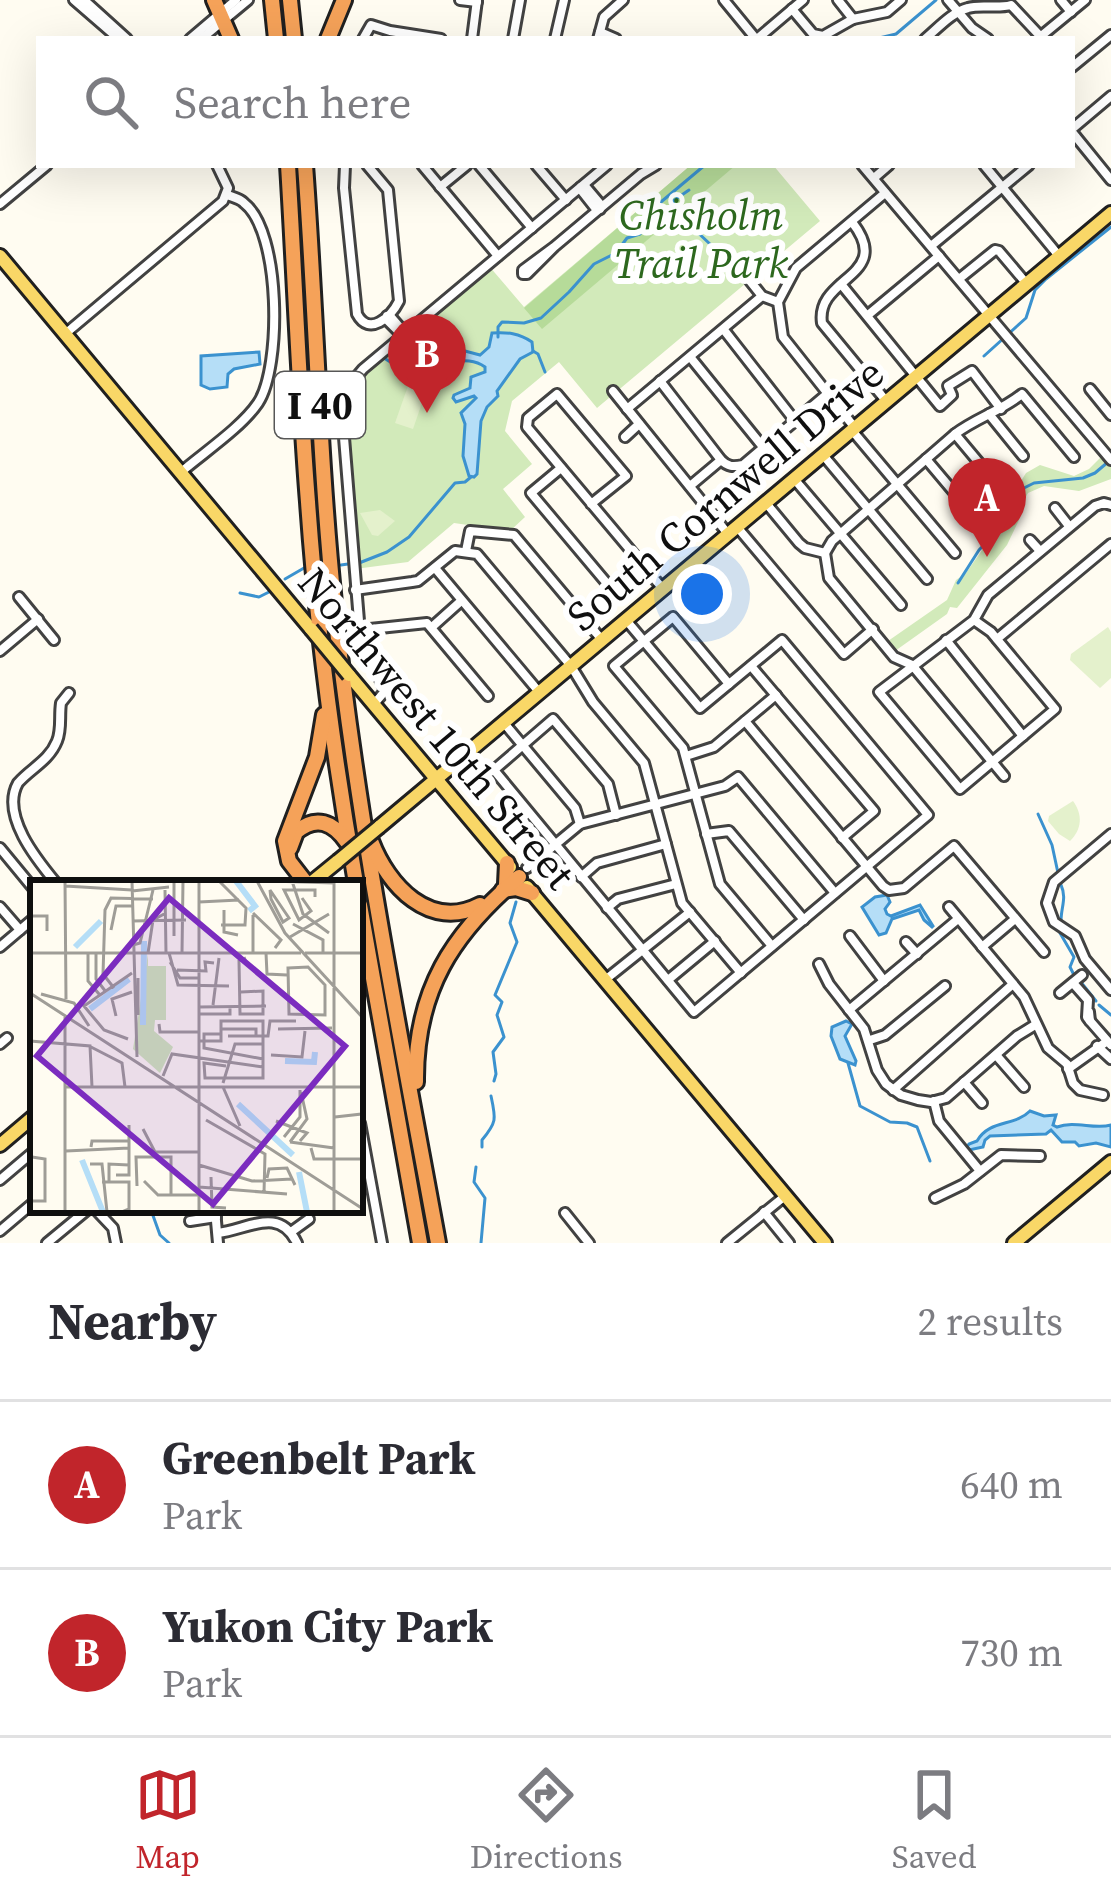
<!DOCTYPE html>
<html lang="en">
<head>
<meta charset="utf-8">
<style>
	body { margin:0; font-family:"Source Serif 4",serif; background:#f7f7f7; color:#2b2b33 }
	.you { position:absolute; left:702px; top:594px; width:42px; height:42px; margin:-30px; border:9px solid #fff; border-radius:50%; background:#1a73e8; box-shadow:0 0 0 18px #1a73e833 }
	.badge { display:grid; place-items:center; width:78px; height:78px; border-radius:50%; background:#c1252b; color:#fff; font-size:39px; font-weight:700 }
	.pin { position:absolute; translate:-50% -99px; filter:drop-shadow(0 3px 6px #0008) }
	.pin::after { content:''; position:absolute; top:63px; width:42px; height:36px; background:inherit; clip-path:polygon(0 0,100% 0,50% 100%) }
	.list { margin:0; padding:0; list-style:none }
	h2 { display:flex; justify-content:space-between; align-items:center; height:156px; margin:0; padding:0 48px; font-size:51px }
	h2 small { font-size:39px; font-weight:400; color:#7c7c81 }
	.list li { display:grid; grid-template-columns:78px 1fr auto; gap:36px; align-items:center; box-sizing:border-box; height:168px; padding:0 48px; border-top:3px solid #e1e1e2 }
	.list b { display:block; font-size:45px; white-space:nowrap }
	.list p { margin:0; font-size:39px; white-space:nowrap; color:#7c7c81 }
	.list em { font-size:39px; font-style:normal; color:#7c7c81 }
	.icon { flex:none; width:66px; height:66px; fill:none; stroke:currentColor; stroke-width:2; stroke-linecap:round; stroke-linejoin:round }
	.map { position:relative; flex:none; width:1111px; height:1243px; overflow:hidden }
	.search { position:absolute; background:#fff; box-shadow:0 12px 48px #0002; left:36px; right:36px; top:36px; height:132px; display:flex; align-items:center; gap:30px; box-sizing:border-box; padding:0 42px; border-radius:0px; color:#7c7c81; font-size:45px }
	.sheet { height:492px; background:#fff }
	nav { display:flex; justify-content:space-around; align-items:center; box-sizing:border-box; height:168px; border-top:3px solid #e1e1e2; background:#fff; font-size:33px; color:#7c7c81 }
	nav a { display:grid; justify-items:center; gap:6px }
	nav .on { color:#c1252b }
	.map>svg:first-child { display:block }
</style>
</head>
<body>
<div class="map">
<svg width="1111" height="1243" viewBox="0 0 1111 1243">
	<rect width="100%" height="100%" fill="#fffcf1"/>
	<g fill="#d2eaba">
		<polygon points="691,165 773,165 820,221 597,408 559,362 512,401 505,431 532,464 503,489 525,517 510,531 454,523 408,562 355,569 344,407 346,397 356,378 489,266 524,307"/>
		<polygon points="1103,455 1111,465 1111,479 1079,491 1044,486 1028,493 1020,507 1019,520 1007,545 957,608 950,607 947,614 895,651 888,641 947,600 956,580 966,573 1001,523 1004,508 1026,473 1040,465 1074,476 1089,469"/>
	</g>
	<polygon fill="#b6db99" points="691,165 736,165 542,329 524,308"/>
	<g fill="#e4f1cc">
		<polygon points="408,386 426,391 413,429 395,423"/>
		<polygon points="380,510 395,521 378,536 372,535 360,513"/>
		<polygon points="1108,627 1111,632 1111,678 1100,688 1070,660 1071,654"/>
		<path d="M1073,801C1083,815 1082,829 1070,841L1059,834L1048,821L1049,816Z"/>
	</g>
	<g fill="#b5def7" stroke="#3b92cf" stroke-width="3">
		<path d="M492,333C507,332 519,333 532,342L533,352L520,359L497,391L498,396L487,407L481,421L477,474L474,477L469,476L463,456L465,424L461,413L476,398L474,396L456,402L453,398L454,395L470,388L471,377L485,372V367C473,358 460,361 446,362L440,354L454,348L480,355L489,347Z"/>
		<polygon points="259,352 260,364 234,369 228,374 227,387 210,389 201,385 201,356"/>
		<polygon points="887,895 890,902 885,909 887,914 891,916 920,905 933,926 932,927 924,920 919,910 892,919 886,933 879,935 862,907 875,897"/>
		<polygon points="846,1021 852,1024 845,1036 856,1061 855,1065 840,1059 831,1036 832,1027"/>
		<path d="M1030,1111L1044,1116L1056,1115L1053,1125L1057,1127C1075,1120 1094,1130 1111,1125V1147L1096,1143L1079,1146L1075,1142H1062L1051,1130L1046,1134L990,1136L985,1140L983,1147L969,1150L965,1149L969,1144L977,1141C990,1119 1014,1127 1030,1111Z"/>
	</g>
	<g fill="none" stroke-linecap="round" stroke-linejoin="round">
		<g stroke="#3b92cf" stroke-width="3">
			<polyline points="875,39 896,34 936,0"/>
			<polyline points="689,190 673,201 675,211 711,245"/>
			<polyline points="713,247 734,270 747,276"/>
			<polyline points="665,265 666,255"/>
			<polyline points="498,337 498,327 502,322 524,323 541,318 569,292 594,264 616,253 627,238 640,234 655,207 705,165"/>
			<polyline points="533,351 538,354 545,372"/>
			<polyline points="984,356 1026,318 1035,290 1046,279 1111,227"/>
			<path d="M384,358C410,376 415,361 441,356"/>
			<polyline points="359,563 387,552 409,537 455,483 465,482 471,477"/>
			<polyline points="341,565 348,564"/>
			<polyline points="285,579 304,568"/>
			<polyline points="958,583 979,550 1003,525 1020,490 1034,483 1083,478 1095,473 1108,462"/>
			<polyline points="240,593 259,597 269,592"/>
			<polyline points="1038,814 1052,845 1058,873"/>
			<path d="M1061,921C1061,907 1067,898 1061,885"/>
			<polyline points="1060,933 1074,957 1070,967 1075,977"/>
			<polyline points="1080,981 1096,1001"/>
			<polyline points="1099,1005 1111,1015"/>
			<polyline points="848,1063 860,1106 890,1122 907,1123 917,1127 930,1161"/>
			<polyline points="494,1081 496,1074 493,1052 504,1037 497,1015 502,1002 495,995 517,942 510,923 516,902"/>
			<path d="M482,1147V1140C497,1122 496,1119 491,1096"/>
			<polyline points="476,1167 474,1182 485,1198 481,1243"/>
			<polyline points="151,1210 160,1235 169,1243"/>
		</g>
		<defs>
			<g id="minor">
				<polyline points="74,0 119,39"/>
				<polyline points="84,0 127,39"/>
				<polyline points="460,0 477,2"/>
				<polyline points="724,0 756,39"/>
				<polyline points="838,0 853,19"/>
				<polyline points="948,0 972,28 988,39"/>
				<polyline points="1061,0 1071,12"/>
				<polyline points="792,9 813,34 823,36 853,19 887,12 901,0"/>
				<polyline points="600,32 616,39"/>
				<polyline points="1040,37 1085,0"/>
				<polyline points="190,39 236,0"/>
				<polyline points="201,39 248,0"/>
				<polyline points="363,39 371,25 390,31 441,39"/>
				<polyline points="472,39 477,0"/>
				<polyline points="513,39 520,0"/>
				<polyline points="555,39 564,0"/>
				<polyline points="598,39 604,17 623,0"/>
				<polyline points="757,39 803,0"/>
				<path d="M925,39C938,28 952,12 968,8C981,4 997,9 1011,5L1041,37"/>
				<polyline points="1072,67 1111,35"/>
				<polyline points="1072,129 1111,96"/>
				<polyline points="1072,132 1111,180"/>
				<path d="M345,165L344,188L357,314C369,337 391,317 399,301L388,190L367,165"/>
				<polyline points="422,165 498,256"/>
				<polyline points="479,165 532,228"/>
				<polyline points="536,165 566,200"/>
				<polyline points="862,165 1111,460"/>
				<polyline points="984,165 1059,256"/>
				<polyline points="874,178 889,165"/>
				<polygon points="585,186 601,205 600,209 596,209 581,190 581,187"/>
				<polyline points="440,187 467,165"/>
				<polyline points="885,193 796,268 778,302 783,337 855,428 855,434 955,553"/>
				<polyline points="0,204 47,165"/>
				<path d="M852,222C895,277 815,276 822,323L887,402"/>
				<polyline points="931,246 1029,165"/>
				<polyline points="554,247 523,270 523,274 527,274 554,247 641,174 656,165"/>
				<polyline points="959,279 995,250 999,251 1026,283"/>
				<polyline points="750,281 762,296 778,302"/>
				<polyline points="841,284 940,406 952,395 948,386 972,371 1001,409"/>
				<polyline points="868,315 939,256"/>
				<polygon points="387,316 391,317 404,332 403,336 387,320"/>
				<polyline points="724,330 795,421"/>
				<polyline points="65,334 223,201 228,188 217,165"/>
				<polyline points="691,358 763,447"/>
				<path d="M660,381L721,460C728,467 733,467 743,465L827,394"/>
				<polyline points="1090,389 1111,415"/>
				<polyline points="613,391 728,534"/>
				<polyline points="627,409 762,296"/>
				<polyline points="989,414 1023,456"/>
				<polyline points="955,434 996,483"/>
				<polyline points="625,437 639,424"/>
				<polyline points="823,455 927,579"/>
				<polyline points="926,459 980,523"/>
				<polyline points="561,468 531,493 615,593 585,619"/>
				<path d="M180,473C203,453 241,428 258,403C282,367 281,231 244,203C242,200 231,196 227,195"/>
				<polyline points="795,480 901,605"/>
				<polyline points="690,486 721,460"/>
				<polyline points="766,503 799,543 805,548 825,553"/>
				<polyline points="591,504 626,476 557,394 528,418 527,427 663,589"/>
				<polyline points="1055,508 1069,526"/>
				<polyline points="738,528 844,654 873,629"/>
				<polyline points="1030,540 1040,551"/>
				<polyline points="466,551 470,531 514,535 602,640"/>
				<path d="M825,553L832,541L955,434C976,418 1001,411 1022,394L1074,457"/>
				<polyline points="825,553 829,578 894,657 912,665 1004,776"/>
				<polyline points="435,568 539,692"/>
				<polyline points="355,590 412,582 418,581 455,551 477,554 571,666 593,702 644,763 682,903 741,973"/>
				<polyline points="19,597 54,640"/>
				<polyline points="974,620 991,632 1055,709 960,789 879,692 974,620 988,595 1095,506 1104,503 1111,505"/>
				<polyline points="432,627 461,601"/>
				<polyline points="370,629 427,623 488,696"/>
				<polyline points="997,639 1111,544"/>
				<polyline points="946,640 1023,736"/>
				<polyline points="0,651 38,619"/>
				<polyline points="751,666 874,811 842,838"/>
				<polyline points="729,684 673,617 614,666 683,748 720,884 772,946"/>
				<polyline points="374,704 385,691 360,633 342,413 347,388 363,369 607,165"/>
				<polyline points="745,721 883,886 889,890 904,888 954,846 1044,952"/>
				<polyline points="504,723 575,808 580,824"/>
				<polyline points="686,756 714,747 776,695"/>
				<polyline points="616,815 608,784 553,719 494,770 694,1012 928,815 782,640 700,708 626,620"/>
				<polyline points="706,834 729,831 804,920"/>
				<polyline points="1111,834 1054,882 1047,903 1054,922 1075,936 1085,959 1111,990"/>
				<polyline points="0,848 33,888"/>
				<polyline points="527,868 580,824 725,786 738,777 835,893"/>
				<polyline points="581,877 597,863 666,844"/>
				<path d="M56,883C37,860 0,815 18,783C31,768 49,761 57,741C62,729 59,716 61,703L69,693"/>
				<polyline points="0,907 20,930"/>
				<polyline points="949,907 1024,997 1048,1048 1067,1064 1073,1083 1080,1090 1103,1095"/>
				<polyline points="607,908 618,899 676,884"/>
				<polyline points="850,936 884,981"/>
				<polyline points="906,942 917,954"/>
				<polyline points="0,947 33,919"/>
				<polyline points="982,947 1015,919"/>
				<polyline points="819,964 829,984 864,1029 877,1070 886,1084 901,1095 918,1100 931,1102 946,1098 1017,1036 1035,1025"/>
				<polyline points="605,980 690,912"/>
				<polyline points="668,980 715,941"/>
				<polyline points="1073,983 1088,1000 1087,1017 1090,1021 1089,1012"/>
				<polyline points="1060,993 1082,975"/>
				<polyline points="849,1010 958,919"/>
				<polyline points="1090,1021 1111,1045"/>
				<polyline points="870,1040 885,1035 945,986"/>
				<polyline points="0,1044 7,1038"/>
				<polyline points="1097,1046 1111,1059"/>
				<polyline points="996,1055 1024,1087"/>
				<polyline points="1068,1069 1106,1042"/>
				<polyline points="964,1082 982,1103"/>
				<polyline points="893,1090 1013,984"/>
				<polyline points="934,1101 939,1121 980,1171"/>
				<polyline points="360,1123 382,1243"/>
				<polyline points="0,1180 33,1152"/>
				<polyline points="935,1198 964,1184 1001,1155 1040,1156"/>
				<polyline points="96,1210 113,1228 116,1243"/>
				<polyline points="215,1210 218,1243"/>
				<polyline points="764,1212 789,1243"/>
				<polyline points="565,1213 589,1243"/>
				<polyline points="190,1221 216,1217"/>
				<polyline points="0,1231 33,1203"/>
				<polyline points="291,1232 309,1219"/>
				<path d="M218,1233C249,1229 279,1206 297,1243"/>
				<polyline points="47,1243 87,1210"/>
				<polyline points="727,1243 785,1196"/>
			</g>
			<g id="major">
				<polyline points="0,256 311,629"/>
				<polyline points="349,675 510,867"/>
				<polyline points="379,827 1111,213"/>
				<polyline points="311,883 338,861"/>
				<polyline points="527,887 825,1243"/>
				<polyline points="0,1145 33,1117"/>
				<polyline points="1014,1243 1111,1162"/>
			</g>
			<g id="highway">
				<polyline points="214,0 231,39"/>
				<polyline points="272,0 276,39"/>
				<polyline points="290,0 294,39"/>
				<polyline points="328,39 344,0"/>
				<path d="M288,165C295,277 299,390 308,502C317,630 334,757 356,883"/>
				<path d="M305,165C316,311 319,457 334,603C357,818 399,1030 438,1243"/>
				<path d="M371,841C388,886 430,931 480,905"/>
				<path d="M290,848L296,832C316,815 333,822 347,842"/>
				<polyline points="306,883 289,861 285,841 317,757 324,715"/>
				<polyline points="506,884 507,863"/>
				<polyline points="503,890 516,888 532,893"/>
				<polyline points="360,905 420,1243"/>
				<path d="M416,1082C415,991 452,934 519,877"/>
			</g>
		</defs>
		<use href="#minor" stroke="#424242" stroke-width="14"/>
		<use href="#major" stroke="#202020" stroke-width="18"/>
		<use href="#highway" stroke="#202020" stroke-width="20"/>
		<use href="#minor" stroke="#fff" stroke-width="8"/>
		<use href="#major" stroke="#f9d767" stroke-width="12"/>
		<use href="#highway" stroke="#f5a259" stroke-width="14"/>
		<defs>
			<g id="major-bridge">
				<polyline points="311,629 349,675"/>
				<polyline points="338,861 379,827"/>
			</g>
		</defs>
		<use href="#major-bridge" stroke="#202020" stroke-width="18" stroke-linecap="butt"/>
		<use href="#major-bridge" stroke="#f9d767" stroke-width="12"/>
	</g>
	<g text-anchor="middle" stroke-width="12" stroke-linejoin="round" paint-order="stroke">
		<rect fill="#fff" stroke="#575757" stroke-width="3" x="275" y="372" width="90" height="66" rx="9"/>
		<g font-size="39" font-weight="bold" fill="#0f0f0f">
			<text x="320" y="419">I 40</text>
		</g>
		<g font-size="42" font-style="italic" fill="#2d681e" stroke="#fff">
			<text x="701" y="230">Chisholm<tspan x="701" dy="48">Trail Park</tspan></text>
		</g>
		<g font-size="42" fill="#0f0f0f" stroke="#fff">
			<text transform="translate(725 494) rotate(-40)" y="15">South Cornwell Drive</text>
			<text transform="translate(437 728) rotate(50)" y="15">Northwest 10th Street</text>
		</g>
	</g>
	<g transform="translate(30 880)">
		<rect width="333" height="333" fill="#fffcf1"/>
		<path d="M118,74V86H136V140H125L124,151L143,167L130,193L103,169Z" fill="#d2eaba"/>
		<path fill="none" stroke="#b5def7" stroke-width="6" d="M206,1L225,26L219,31M45,67L71,41M60,129L99,99M113,145L114,61M255,181L284,182L285,172M208,224L263,275M52,280L73,332M269,292L277,332"/>
		<path fill="none" stroke="#9f9d97" stroke-width="3" d="M35,1L36,119M102,1L107,177M169,1V332M189,1L216,28L215,45H191M227,1L255,53L333,138M240,1L304,3M262,1L273,34L299,53M35,6L102,10M135,10L136,73M240,10L259,38L253,42L241,19ZM102,11L139,7M272,18L281,31L269,40L254,10H285V17M169,22L209,20M194,30V52L208,55M223,33L251,60L245,68M102,41L156,40M263,44L293,60V73M81,50L86,26H102M0,52L1,36H17V51M144,56V1M260,57L299,34M103,65L110,63L123,10M0,73H271M58,73V101L69,114M66,73V99L76,112M118,73L123,40L136,33M139,73L148,105L199,106M152,73L153,1M223,73V35M236,73L237,94L257,95M275,73H333M140,82L150,98H168M258,88L278,87L295,105V135L259,134ZM147,90L176,91L175,82L184,83M108,106V98V135V127M84,108L73,94L75,30L81,18L123,19M211,112L233,111V134H210L209,81L216,78M0,113L333,329M11,114L44,123L59,146M183,125L189,78M169,127L236,126M169,134H200V127M35,136V332M86,136L82,119L102,112M129,144L130,152H168M191,149H226V156M248,149L302,148M191,154H174V168L233,179M198,156H238L240,141H266M98,159L74,150L54,126L102,93M0,161L60,166L62,207M169,161H191V141H233V198H175L174,183L196,186M61,167L92,183L95,207M241,175L272,177L275,151M133,196L142,174L233,187M193,203L205,164H233M36,207H333M193,207L210,246M305,237L332,234V251M176,240L235,274L234,313M246,241L277,253L270,261M113,249L125,272H168M254,257L270,237V210M260,262L277,239L271,212M260,262L304,268M61,267L62,261H99M281,268L284,279H333M36,271L99,268M60,284H72L77,332M169,285L222,301L262,299M86,295H99V245M181,297L182,327L196,328M237,298L239,289L257,288L265,305M114,301L128,315H168M72,302H99V329L92,332M79,302V284L99,285M107,306L106,277H141V315M169,307L257,314M0,321H15V279L2,277M304,332V1"/>
		<path fill="#7b2cbf" fill-opacity="0.15" stroke="#7b2cbf" stroke-width="6" d="M139,18L315,166L183,324L7,176Z"/>
		<rect width="333" height="333" fill="none" stroke="#0f0f0f" stroke-width="6"/>
	</g>
</svg>
<div class="you"></div>
<div class="pin badge" style="left:987px;top:557px">A</div>
<div class="pin badge" style="left:427px;top:413px">B</div>
<div class="search"><svg class="icon" aria-label="search" viewBox="0 0 24 24"><circle cx="10" cy="10" r="6"/><path d="M15 15l6 6"/></svg>Search here</div>
</div>
<section class="sheet">
<h2>Nearby<small>2 results</small></h2>
<ul class="list">
<li><span class="badge">A</span><div><b>Greenbelt Park</b><p>Park</p></div><em>640 m</em></li>
<li><span class="badge">B</span><div><b>Yukon City Park</b><p>Park</p></div><em>730 m</em></li>
</ul>
</section>
<nav>
<a class="on"><svg class="icon" aria-label="map" viewBox="0 0 24 24"><path d="M3 6l6-2 6 2 6-2v14l-6 2-6-2-6 2zM9 4v14M15 6v14"/></svg>Map</a>
<a><svg class="icon" aria-label="directions" viewBox="0 0 24 24"><path d="M12 3l9 9-9 9-9-9zM9 14v-3h6M13 9l2 2-2 2"/></svg>Directions</a>
<a><svg class="icon" aria-label="saved" viewBox="0 0 24 24"><path d="M7 4h10v16l-5-4-5 4z"/></svg>Saved</a>
</nav>
</body>
</html>
